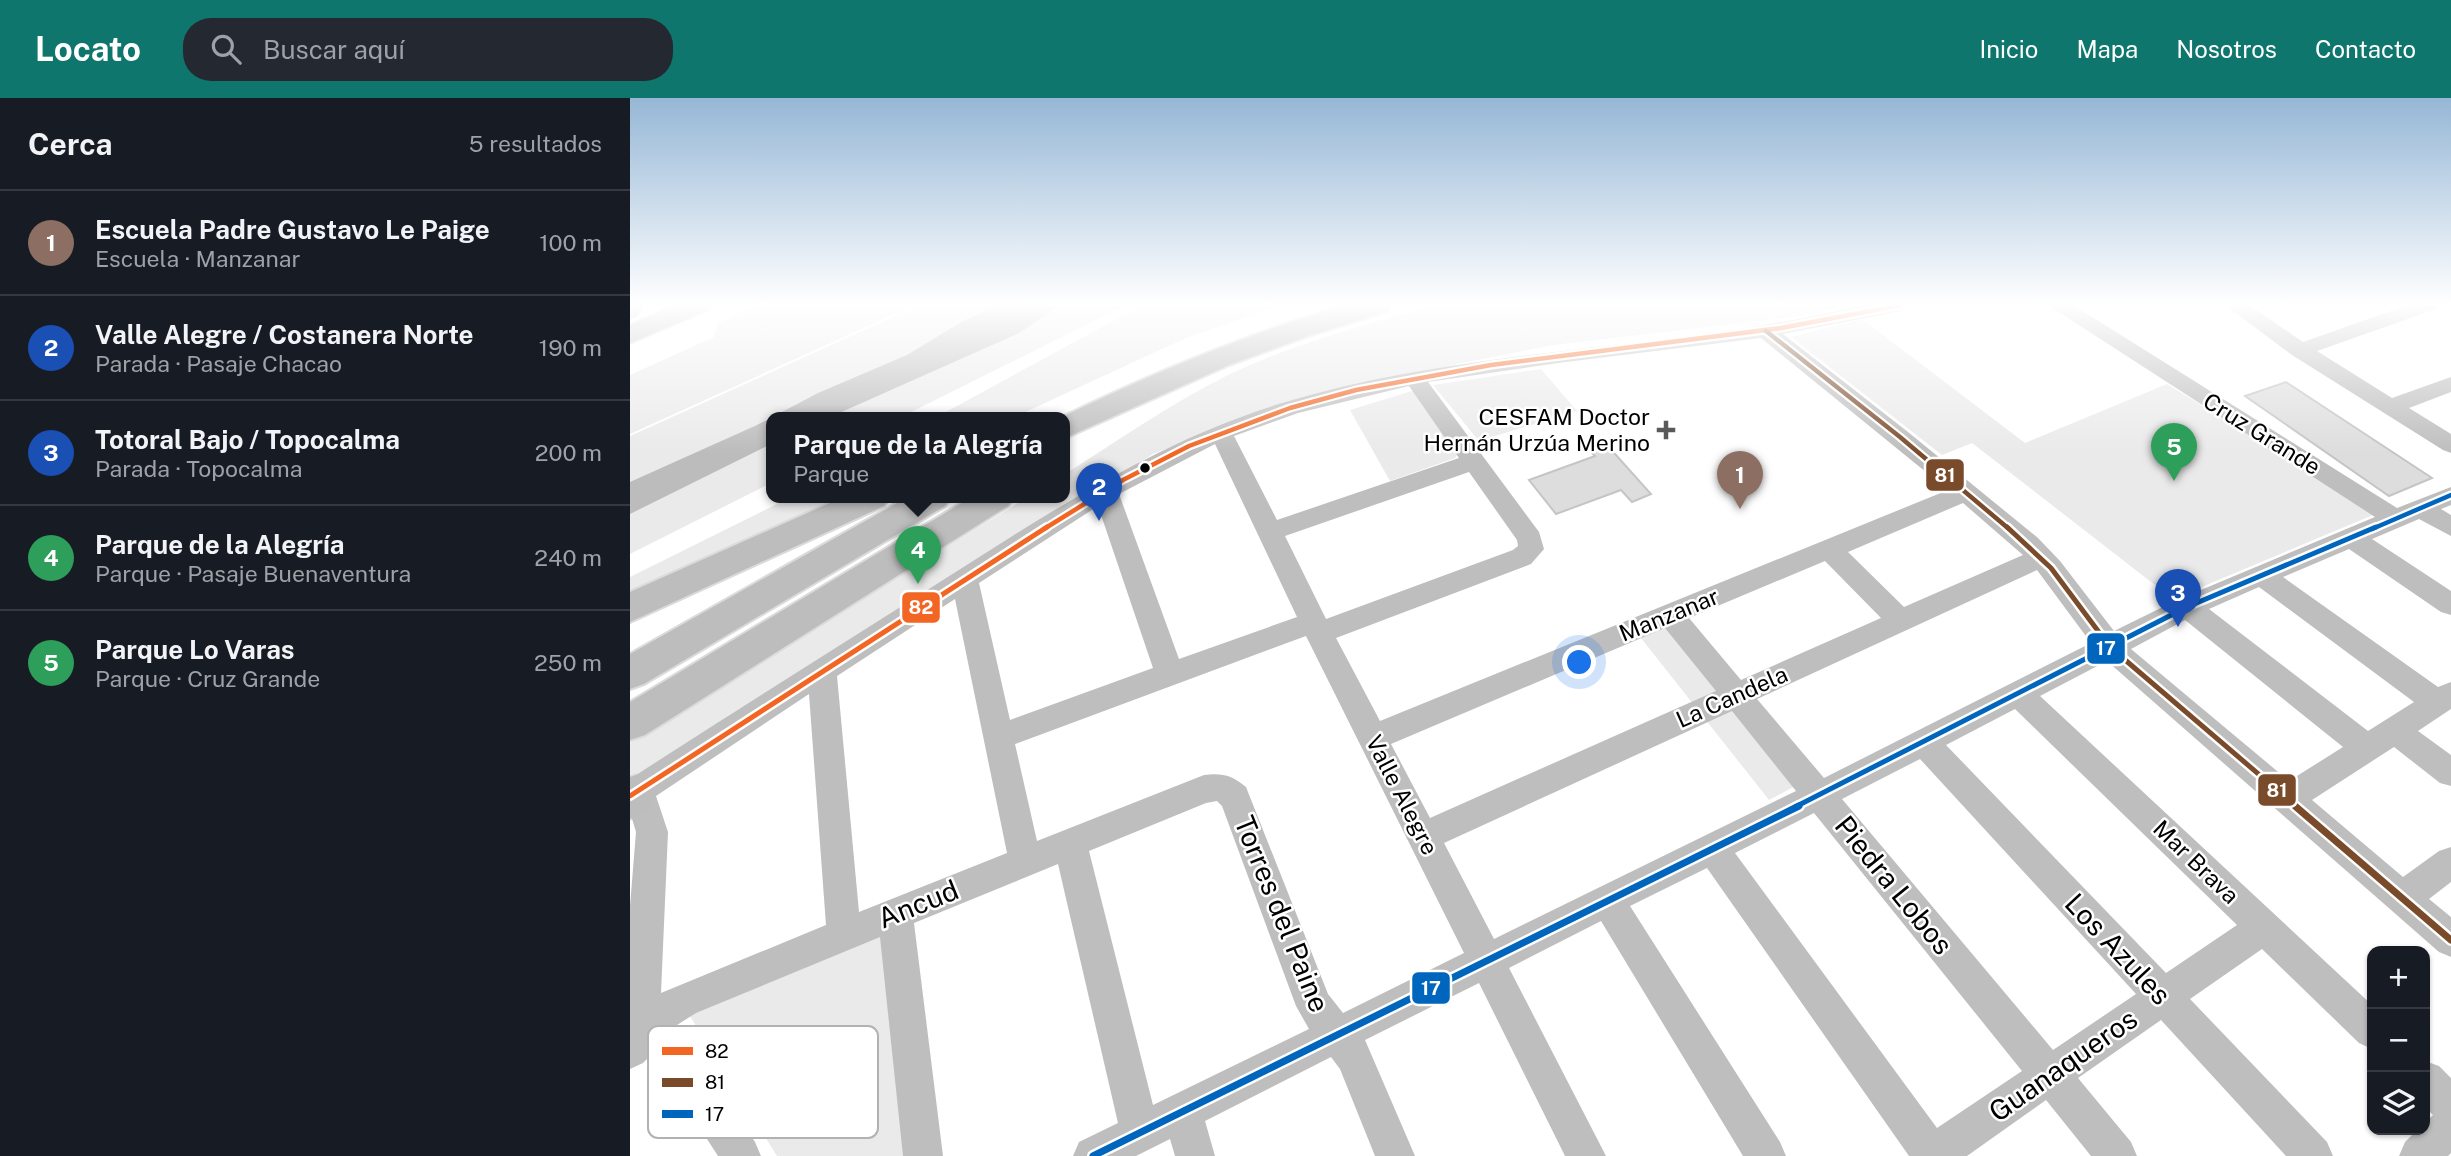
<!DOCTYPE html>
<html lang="es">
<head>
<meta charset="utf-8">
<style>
	body { margin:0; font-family:"Public Sans",sans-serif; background:#242831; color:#f1f3f6 }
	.controls { position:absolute; right:21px; bottom:21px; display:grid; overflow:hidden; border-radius:14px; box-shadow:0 2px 5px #0004 }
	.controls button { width:63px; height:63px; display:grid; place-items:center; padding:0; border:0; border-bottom:2px solid #363941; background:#171b24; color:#f1f3f6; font:35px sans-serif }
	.you { position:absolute; left:950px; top:565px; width:24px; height:24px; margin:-18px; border:5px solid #fff; border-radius:50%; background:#1a73e8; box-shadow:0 0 0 10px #1a73e833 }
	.badge { display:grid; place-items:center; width:46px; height:46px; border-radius:50%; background:#0f766e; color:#fff; font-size:23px; font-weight:700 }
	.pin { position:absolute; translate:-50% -58px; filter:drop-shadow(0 2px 4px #0008) }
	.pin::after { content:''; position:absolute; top:37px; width:24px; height:21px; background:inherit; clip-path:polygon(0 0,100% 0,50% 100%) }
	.popup { position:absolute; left:136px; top:314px; width:304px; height:91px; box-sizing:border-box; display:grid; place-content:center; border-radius:14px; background:#171b24; filter:drop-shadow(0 2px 5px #0005); font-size:23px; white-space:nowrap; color:#9ea1a6 }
	.popup b { font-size:26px; color:#f1f3f6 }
	.popup::after { content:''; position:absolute; left:50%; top:100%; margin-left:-14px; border:14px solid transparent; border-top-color:#171b24 }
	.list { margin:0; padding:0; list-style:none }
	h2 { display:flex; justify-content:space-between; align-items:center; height:91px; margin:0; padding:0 28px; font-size:30px }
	h2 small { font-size:23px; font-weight:400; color:#9ea1a6 }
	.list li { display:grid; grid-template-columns:46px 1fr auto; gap:21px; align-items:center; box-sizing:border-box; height:105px; padding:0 28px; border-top:2px solid #363941 }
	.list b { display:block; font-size:26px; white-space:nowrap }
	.list p { margin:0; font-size:23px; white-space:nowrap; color:#9ea1a6 }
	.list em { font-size:23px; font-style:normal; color:#9ea1a6 }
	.icon { flex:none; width:38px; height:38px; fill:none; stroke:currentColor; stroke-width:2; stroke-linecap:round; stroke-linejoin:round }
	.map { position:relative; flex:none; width:1821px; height:1058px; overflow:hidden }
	header { display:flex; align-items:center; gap:42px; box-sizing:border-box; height:98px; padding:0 35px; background:#0f766e; color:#fff }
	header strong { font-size:33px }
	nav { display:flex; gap:38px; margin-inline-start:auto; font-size:24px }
	.search { width:490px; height:63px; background:#242831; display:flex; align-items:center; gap:18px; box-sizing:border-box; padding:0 24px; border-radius:28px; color:#9ea1a6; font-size:26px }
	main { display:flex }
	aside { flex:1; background:#171b24 }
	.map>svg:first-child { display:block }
</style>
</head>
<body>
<header>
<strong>Locato</strong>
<div class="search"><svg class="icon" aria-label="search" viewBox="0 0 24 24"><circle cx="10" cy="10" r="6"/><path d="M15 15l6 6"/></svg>Buscar aquí</div>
<nav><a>Inicio</a><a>Mapa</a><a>Nosotros</a><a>Contacto</a></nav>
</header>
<main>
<aside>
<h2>Cerca<small>5 resultados</small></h2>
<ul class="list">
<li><span class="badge" style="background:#8d6e63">1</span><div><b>Escuela Padre Gustavo Le Paige</b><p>Escuela · Manzanar</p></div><em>100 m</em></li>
<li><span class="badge" style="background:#1a4fb4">2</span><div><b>Valle Alegre / Costanera Norte</b><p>Parada · Pasaje Chacao</p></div><em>190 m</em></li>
<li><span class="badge" style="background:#1a4fb4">3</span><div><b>Totoral Bajo / Topocalma</b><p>Parada · Topocalma</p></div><em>200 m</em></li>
<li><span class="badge" style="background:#2e9e5b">4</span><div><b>Parque de la Alegría</b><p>Parque · Pasaje Buenaventura</p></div><em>240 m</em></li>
<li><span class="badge" style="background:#2e9e5b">5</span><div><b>Parque Lo Varas</b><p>Parque · Cruz Grande</p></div><em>250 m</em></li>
</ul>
</aside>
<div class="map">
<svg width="1821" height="1058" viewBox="0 0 1821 1058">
	<rect width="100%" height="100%" fill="#fff"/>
	<g fill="#eaeaea">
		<polygon points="130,207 284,207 0,336 0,277 84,239 88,225"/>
		<polygon points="290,207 496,207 269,320 141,320 141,385 0,456 0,338"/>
		<polygon points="517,207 652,207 558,239 382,320 305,320 492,218"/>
		<path d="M804,207H1229L1171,218L924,247L832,265L640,312L523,356L382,444L0,691V645L396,400H435V376C489,342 543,304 600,276C665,245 736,227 804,207Z"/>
		<polygon points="1232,221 1395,345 1537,286 1739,410 1743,417 1543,501 1342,345 1312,357 1161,239"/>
		<polygon points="911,271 947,313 849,343 803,287"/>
		<polygon points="785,292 829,353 825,360 760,383 720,312"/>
		<polygon points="159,400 213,400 0,498 0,479"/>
		<polygon points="1038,528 1169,686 1139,702 1011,540"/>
		<polygon points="251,835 275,1058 147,1058 58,915"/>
	</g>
	<polygon fill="#bcbcbc" points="368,207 431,207 389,235 198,320 141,320 141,346 0,416 0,384 127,327 188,295 277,257 333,223"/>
	<g fill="#ddd" stroke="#c5c5c5" stroke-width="2">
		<polygon points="1656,284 1802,380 1759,398 1615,298"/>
		<polygon points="977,347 1021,396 1002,404 991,392 926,416 899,382 965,358 960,353"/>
	</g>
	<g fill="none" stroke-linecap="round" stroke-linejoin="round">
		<defs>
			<g id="major">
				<polygon points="46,207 82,207 78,212 0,245 0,227"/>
				<polygon points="6,677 20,682 26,694 14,715 0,721 0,679"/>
			</g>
			<g id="highway">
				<path d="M716,207H762L758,213L678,238L599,267L435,340V320H430C522,275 617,236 716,207Z"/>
				<polygon points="211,400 259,400 254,408 0,524 0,494"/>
				<polygon points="276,400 320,400 315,408 14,586 0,591 0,556"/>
				<polygon points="340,400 383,400 378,408 15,637 0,642 0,604"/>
			</g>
		</defs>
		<use href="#major" stroke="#dbdbdb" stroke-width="3"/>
		<use href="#highway" stroke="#dbdbdb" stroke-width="4"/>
		<g fill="#bebebe" fill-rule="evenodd">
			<polygon points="0,207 15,207 7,219 0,221"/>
			<path d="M1230,207H1281L1271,213L1153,236L1278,334L1408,440L1430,463L1484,533L1547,502L1745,419L1418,207H1443L1767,410L1821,389V407L1811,411L1821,417V438L1789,421L1742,441L1821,493V517L1811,514L1719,451L1653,479L1808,589L1821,584V611L1788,633L1821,657V688L1810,685L1764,649L1682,702L1773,779L1809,753L1821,749V784L1799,801L1821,819V859L1809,854L1477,563L1410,598L1742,907V951L1729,945L1632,851L1560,901L1697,1044L1703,1058H1656L1531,922L1448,980L1501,1044L1507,1058H1461L1416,1002L1337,1058H1279L1077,770L1000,808L1150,1044L1156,1058H1113L971,823L879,870L976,1058H935L849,885L735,942L785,1058H745L710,971L701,959L575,1023L585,1058H545L540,1041L506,1058H443L449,1044L488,1025L428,766L284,825L313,1058H273L250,839L66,915L47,927L125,1044L131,1058H88L22,956L13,965L0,971V808L6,734L0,714V681C100,616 201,553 302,489C414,418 524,344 652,305C815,256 985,253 1151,224C1178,220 1204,213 1230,207ZM1131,240L1318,392L750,623L706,540L901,466L914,451L909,434L798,284L928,265ZM779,288L829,360L647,422L604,338L668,315ZM585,346L667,519L549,561L489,396ZM839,374L887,442L888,448L883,452L696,521L655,438ZM1333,405L1393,457L1274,509L1218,454ZM468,408L523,570L380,622L349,485ZM1195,463L1251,520L1111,582L1059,520ZM1407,472L1461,545L1194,680L1127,601ZM1629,489L1784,604L1738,633L1579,511ZM325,501L377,755L229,814L207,578ZM1555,522L1713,649L1659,683L1501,551ZM1035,530L1086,593L800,720L761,646ZM676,538L834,855L713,915L698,896L616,689C601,677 593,675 574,677L407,743L385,646ZM179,596L196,827L31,895L38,734L26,698ZM1385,611L1607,827L1536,875L1316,647ZM1102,613L1166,693L864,841L814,745ZM1290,661L1506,896L1423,952L1212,701ZM587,703L592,708L666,908L679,931L523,1007L459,753L576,705ZM1184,715L1392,973L1307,1030L1105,755Z"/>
			<polygon points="1595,207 1619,207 1673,244 1778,207 1809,207 1806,211 1687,253 1762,300 1821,279 1821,294 1779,310 1821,336 1821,355 1813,352 1662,257"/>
			<polygon points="1795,963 1809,968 1821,980 1821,1055 1818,1058 1769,1058 1775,1044 1787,1032 1795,1032 1795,1025 1803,1017 1795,1009"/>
		</g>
		<use href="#major" fill="#bdbdbd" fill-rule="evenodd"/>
		<use href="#highway" fill="#bdbdbd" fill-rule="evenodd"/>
		<defs>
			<polyline id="bus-1-far1" points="414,431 493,382 559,348 660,310 726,292 861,267 1151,230 1271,207"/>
			<polyline id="bus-1" points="0,698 417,429"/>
			<polyline id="bus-2-far2" points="1136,233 1270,339 1379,431"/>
			<polyline id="bus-2-far1" points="1377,429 1421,470 1480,549 1667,709"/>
			<polyline id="bus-2" points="1665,708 1821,842"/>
			<polyline id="bus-3-far2" points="1742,431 1821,397"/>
			<polyline id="bus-3-far1" points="1165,709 1557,509 1746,429"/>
			<polyline id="bus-3" points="463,1058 1169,708"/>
		</defs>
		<use href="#bus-1-far1" stroke="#fff" stroke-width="9"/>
		<use href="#bus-1" stroke="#fff" stroke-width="10"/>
		<use href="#bus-2-far2" stroke="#fff" stroke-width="9"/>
		<use href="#bus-2-far1" stroke="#fff" stroke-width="10"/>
		<use href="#bus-2" stroke="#fff" stroke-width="12"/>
		<use href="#bus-3-far2" stroke="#fff" stroke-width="9"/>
		<use href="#bus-3-far1" stroke="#fff" stroke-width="10"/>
		<use href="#bus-3" stroke="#fff" stroke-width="12"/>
		<use href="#bus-1-far1" stroke="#f26522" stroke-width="4.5"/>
		<use href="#bus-1" stroke="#f26522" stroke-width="5"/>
		<use href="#bus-2-far2" stroke="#7a4b2a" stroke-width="4.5"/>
		<use href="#bus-2-far1" stroke="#7a4b2a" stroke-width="5"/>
		<use href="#bus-2" stroke="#7a4b2a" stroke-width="7"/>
		<use href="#bus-3-far2" stroke="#0065bd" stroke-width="4.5"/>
		<use href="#bus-3-far1" stroke="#0065bd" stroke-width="5"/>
		<use href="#bus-3" stroke="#0065bd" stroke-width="7"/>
	</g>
	<linearGradient id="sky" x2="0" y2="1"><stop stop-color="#96b7d6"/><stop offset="0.58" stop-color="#fff"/><stop offset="1" stop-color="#fff" stop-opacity="0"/></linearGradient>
	<rect width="1821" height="355" fill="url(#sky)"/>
	<path fill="#595959" stroke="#fff" stroke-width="2.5" d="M1032.5 321.5h7v7h7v7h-7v7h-7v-7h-7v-7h7z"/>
	<circle fill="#000" stroke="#fff" stroke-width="2.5" cx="515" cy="370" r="6"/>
	<g text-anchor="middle" stroke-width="5" stroke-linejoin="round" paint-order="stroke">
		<g font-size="23" fill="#000" stroke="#fff" text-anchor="end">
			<text x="1020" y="327">CESFAM Doctor<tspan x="1020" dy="26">Hernán Urzúa Merino</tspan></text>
		</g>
		<g font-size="23" fill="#000" stroke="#fff">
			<text transform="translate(1632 336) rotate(32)" y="8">Cruz Grande</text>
			<text transform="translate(1039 517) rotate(-22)" y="8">Manzanar</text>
			<text transform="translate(1102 599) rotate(-24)" y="8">La Candela</text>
			<text transform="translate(772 697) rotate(63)" y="8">Valle Alegre</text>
			<text transform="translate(1566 764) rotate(44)" y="8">Mar Brava</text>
		</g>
		<g font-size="28" fill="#000" stroke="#fff">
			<text transform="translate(1264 787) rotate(51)" y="10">Piedra Lobos</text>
			<text transform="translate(288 806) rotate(-22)" y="10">Ancud</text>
			<text transform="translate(652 816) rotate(68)" y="10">Torres del Paine</text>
			<text transform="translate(1488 851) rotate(47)" y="10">Los Azules</text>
			<text transform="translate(1433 967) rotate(-35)" y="10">Guanaqueros</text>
		</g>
	</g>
	<rect x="18" y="928" width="230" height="112" rx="10" fill="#fff" stroke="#b2b2b2" stroke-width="2"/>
	<rect x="32" y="949" width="31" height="8" fill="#f26522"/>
	<rect x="32" y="980" width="31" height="9" fill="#7a4b2a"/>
	<rect x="32" y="1012" width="31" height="8" fill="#0065bd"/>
	<g font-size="19" fill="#000">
		<text x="75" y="960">82</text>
		<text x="75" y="991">81</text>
		<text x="75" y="1023">17</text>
	</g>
	<g stroke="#fff" stroke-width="2.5">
		<rect x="1295" y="360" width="40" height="34" rx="7" fill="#7a4b2a"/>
		<rect x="271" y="493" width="40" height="33" rx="7" fill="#f26522"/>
		<rect x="1456" y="534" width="40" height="33" rx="7" fill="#0065bd"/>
		<rect x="1627" y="675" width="40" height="34" rx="7" fill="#7a4b2a"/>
		<rect x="781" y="873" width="40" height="34" rx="7" fill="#0065bd"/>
	</g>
	<g font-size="19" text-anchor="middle" font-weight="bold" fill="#fff">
		<text x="1315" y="384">81</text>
		<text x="291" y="516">82</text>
		<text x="1476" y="557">17</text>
		<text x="1647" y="699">81</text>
		<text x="801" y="897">17</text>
	</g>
</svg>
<div class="controls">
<button>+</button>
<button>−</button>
<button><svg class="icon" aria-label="layers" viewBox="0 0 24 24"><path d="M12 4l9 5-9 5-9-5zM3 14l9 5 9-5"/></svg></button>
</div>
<div class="you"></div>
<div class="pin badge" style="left:1110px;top:411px;background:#8d6e63">1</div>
<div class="pin badge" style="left:469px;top:423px;background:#1a4fb4">2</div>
<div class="pin badge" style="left:1548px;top:529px;background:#1a4fb4">3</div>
<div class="pin badge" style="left:288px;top:486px;background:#2e9e5b">4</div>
<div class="popup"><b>Parque de la Alegría</b>Parque</div>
<div class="pin badge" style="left:1544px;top:383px;background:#2e9e5b">5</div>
</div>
</main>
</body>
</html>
